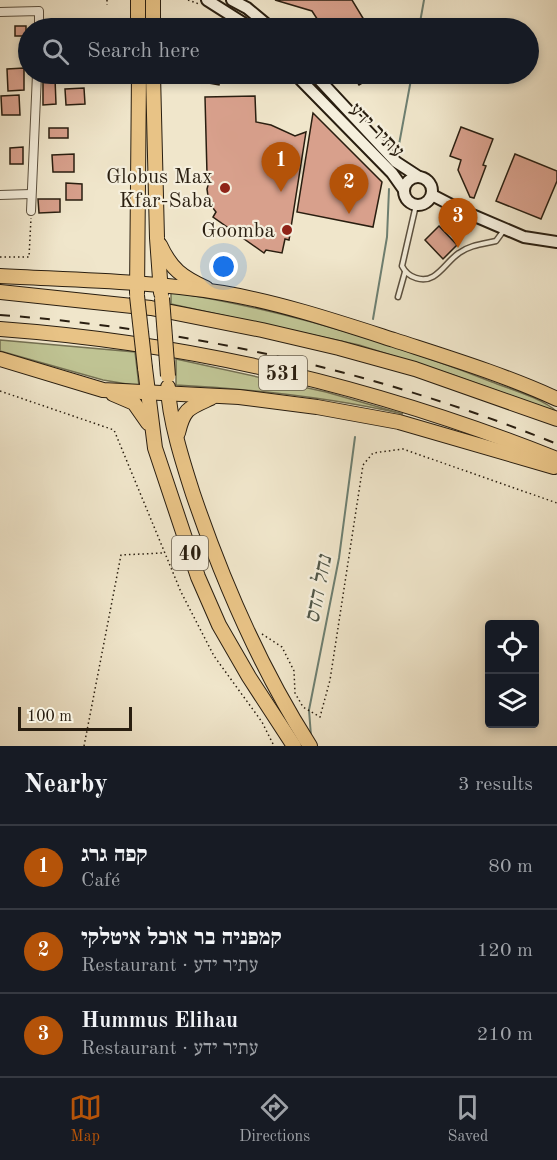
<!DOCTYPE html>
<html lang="en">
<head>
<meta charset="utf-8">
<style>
	body { margin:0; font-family:"Old Standard TT","Frank Ruhl Libre",serif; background:#20242c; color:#f1f3f6 }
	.controls { position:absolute; right:18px; bottom:18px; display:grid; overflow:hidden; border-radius:6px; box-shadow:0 3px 9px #0003 }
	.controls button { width:54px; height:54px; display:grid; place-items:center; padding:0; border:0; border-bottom:2px solid #363941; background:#171b24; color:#f1f3f6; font:30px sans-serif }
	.scale { position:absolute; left:18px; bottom:15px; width:114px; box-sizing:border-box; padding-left:6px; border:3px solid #291e10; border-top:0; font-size:16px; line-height:21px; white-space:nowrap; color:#291e10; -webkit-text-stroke:4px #f5efdd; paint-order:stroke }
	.you { position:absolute; left:224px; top:267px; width:21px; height:21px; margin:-15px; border:4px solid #fff; border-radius:50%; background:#1a73e8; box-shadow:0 0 0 9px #1a73e833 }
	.badge { display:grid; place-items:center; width:39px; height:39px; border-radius:50%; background:#b45309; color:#fff; font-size:20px; font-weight:700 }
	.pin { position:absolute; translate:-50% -50px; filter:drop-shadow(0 2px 3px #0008) }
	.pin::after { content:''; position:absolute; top:32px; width:21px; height:18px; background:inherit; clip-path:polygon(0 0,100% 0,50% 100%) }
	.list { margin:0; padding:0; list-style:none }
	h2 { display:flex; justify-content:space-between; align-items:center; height:78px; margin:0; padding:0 24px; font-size:26px }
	h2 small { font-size:20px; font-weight:400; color:#9ea1a6 }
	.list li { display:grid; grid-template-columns:39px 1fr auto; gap:18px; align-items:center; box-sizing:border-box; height:84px; padding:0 24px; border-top:2px solid #363941 }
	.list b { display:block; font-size:22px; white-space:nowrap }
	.list p { margin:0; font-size:20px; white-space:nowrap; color:#9ea1a6 }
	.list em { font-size:20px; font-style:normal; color:#9ea1a6 }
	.icon { flex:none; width:33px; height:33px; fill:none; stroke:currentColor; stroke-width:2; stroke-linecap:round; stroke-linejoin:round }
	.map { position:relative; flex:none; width:557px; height:746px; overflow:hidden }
	.search { position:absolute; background:#171b24; box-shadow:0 3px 9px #0003; left:18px; right:18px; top:18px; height:66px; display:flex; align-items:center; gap:15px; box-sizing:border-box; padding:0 21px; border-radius:33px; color:#9ea1a6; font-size:22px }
	.sheet { height:330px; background:#171b24 }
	nav { display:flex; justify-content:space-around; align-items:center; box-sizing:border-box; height:84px; border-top:2px solid #363941; background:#171b24; font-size:16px; color:#9ea1a6 }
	nav a { display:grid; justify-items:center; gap:3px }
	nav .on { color:#b45309 }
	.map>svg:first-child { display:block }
</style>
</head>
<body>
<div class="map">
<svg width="557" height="746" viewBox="0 0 557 746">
	<rect width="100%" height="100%" fill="#f0e6cb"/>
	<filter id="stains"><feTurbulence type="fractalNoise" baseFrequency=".00333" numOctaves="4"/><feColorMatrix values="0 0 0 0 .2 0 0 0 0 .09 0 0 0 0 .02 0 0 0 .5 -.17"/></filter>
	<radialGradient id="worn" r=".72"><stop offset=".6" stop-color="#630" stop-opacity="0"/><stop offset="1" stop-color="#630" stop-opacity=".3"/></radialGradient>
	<g fill="#bfc393" stroke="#747052" stroke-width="1.5">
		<path d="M171,292C281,309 389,342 492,382C510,389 544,399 557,412L450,374L359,345L171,304Z"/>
		<polygon points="0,340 135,352 139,386 103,380 0,351"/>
		<path d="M176,359L326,392L403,414C328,397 253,389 176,385Z"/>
	</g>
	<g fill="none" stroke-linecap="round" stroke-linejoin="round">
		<g stroke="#6d7f71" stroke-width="2">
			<polyline points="419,28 424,0"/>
			<polyline points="398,150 412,74"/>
			<polyline points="373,319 387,237 389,189"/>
			<polyline points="311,736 309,710 339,558 355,437"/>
		</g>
	</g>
	<g fill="#d8a08c" stroke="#291e10" stroke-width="1.5">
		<polygon points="275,0 352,0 369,28 323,28 312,11"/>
		<rect x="15" y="26" width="11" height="10"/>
		<polygon points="24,68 24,90 8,91 7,69"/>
		<polygon points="193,74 221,75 219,85 191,80"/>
		<polygon points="352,74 377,74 359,85"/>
		<polygon points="55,78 56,104 43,105 43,79"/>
		<polygon points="84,88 85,104 66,105 65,89"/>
		<polygon points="19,95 20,115 2,115 1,96"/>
		<polygon points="255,96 256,122 271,125 295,136 306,132 289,240 285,239 282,253 266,250 264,253 213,217 216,212 210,204 208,196 207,189 211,174 207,174 205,97"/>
		<polygon points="313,113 382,182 373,227 297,212"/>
		<polygon points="461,127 493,139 483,165 486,166 474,198 470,197 458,170 461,160 450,156"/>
		<rect x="49" y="128" width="19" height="10"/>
		<polygon points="23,147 23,164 10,164 10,148"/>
		<polygon points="74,154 74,172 53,172 52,155"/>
		<polygon points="515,154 557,171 557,181 541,219 496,201"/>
		<polygon points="66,183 82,184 82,200 66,200"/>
		<polygon points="38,199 60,199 60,212 39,213"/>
		<polygon points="439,226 457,245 443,259 425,240"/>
	</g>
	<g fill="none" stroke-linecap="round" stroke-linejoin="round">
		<defs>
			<g id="lane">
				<path d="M416,205L402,266C405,272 409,276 416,278C436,285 445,262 459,253C470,245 483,244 496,241L504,230"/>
				<polyline points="398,297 405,272"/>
			</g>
			<g id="street">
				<polyline points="0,12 39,11 39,28"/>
				<polyline points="0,195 31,194"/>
				<polyline points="31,211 37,74"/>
			</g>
			<g id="secondary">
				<polyline points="207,0 251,28"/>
				<polyline points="232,0 247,8 271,28"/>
				<polyline points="295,74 392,173 404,190"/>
				<polyline points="314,74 396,162 419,177"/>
				<circle cx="418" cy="191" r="14"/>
				<polyline points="432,195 463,211 524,237 557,242"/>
			</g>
			<g id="highway">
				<polyline points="138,0 138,28"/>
				<polyline points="153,0 153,28"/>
				<polyline points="153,74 157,238 161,293"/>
				<path d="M160,245C171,269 182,277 206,288"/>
				<path d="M0,276C74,280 150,281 223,293C281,303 338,322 394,340C449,358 505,375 557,399"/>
				<polyline points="0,292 151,308 262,330 339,348 415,369 557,419"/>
				<polyline points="137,293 139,74"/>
				<path d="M0,329C191,343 379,388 557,459"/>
				<polyline points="0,359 103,390 239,397 317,407 399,422 554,467"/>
				<polyline points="145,368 155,448 198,577 219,625 249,677 294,746"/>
				<path d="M168,387C169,419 183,463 193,494C223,582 260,668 310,746"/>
				<polyline points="113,394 134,403 148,423"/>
				<path d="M178,433C184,408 189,408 211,398"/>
			</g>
		</defs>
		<use href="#lane" stroke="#5b503f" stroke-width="7"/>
		<use href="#street" stroke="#5b503f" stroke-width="10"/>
		<use href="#secondary" stroke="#291e10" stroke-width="14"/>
		<use href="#highway" stroke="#291e10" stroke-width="16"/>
		<g stroke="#291e10" stroke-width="1.5" stroke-dasharray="1.5 3" stroke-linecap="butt">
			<polyline points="107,0 107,5"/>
			<polyline points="188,0 199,4"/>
			<polyline points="0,257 29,257 31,218"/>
			<polyline points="0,391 114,430 181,592 214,656 262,722 274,746"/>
			<polyline points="262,634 282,647 294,671 295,693 303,707 320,717 330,680 363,465 373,453 403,449 557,503"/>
			<polyline points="84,746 121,555 162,553"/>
		</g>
		<use href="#lane" stroke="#f5efdd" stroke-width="4"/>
		<use href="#street" stroke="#f5efdd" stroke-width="8"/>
		<use href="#secondary" stroke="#f5efdd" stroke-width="10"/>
		<use href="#highway" stroke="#e8c386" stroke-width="14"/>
		<path stroke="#291e10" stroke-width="2" stroke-dasharray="10 10" stroke-linecap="butt" d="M0,315C191,329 379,372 557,444"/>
		<defs>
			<g id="highway-bridge">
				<polyline points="137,296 145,368"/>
				<polyline points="162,298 168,376"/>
			</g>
		</defs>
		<use href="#highway-bridge" stroke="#291e10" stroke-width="16" stroke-linecap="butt"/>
		<use href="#highway-bridge" stroke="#e8c386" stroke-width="14"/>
	</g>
	<g fill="#8f2418" stroke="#f5efdd" stroke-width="2">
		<circle cx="225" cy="188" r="6"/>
		<circle cx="287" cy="230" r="6"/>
	</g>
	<g text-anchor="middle" stroke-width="4.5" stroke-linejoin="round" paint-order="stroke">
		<g fill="#f5efdd" stroke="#665d4e" stroke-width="1.5">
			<rect x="259" y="356" width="48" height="34" rx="4.5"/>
			<rect x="172" y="536" width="36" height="34" rx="4.5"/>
		</g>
		<g font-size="20" font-weight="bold" fill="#291e10">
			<text x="283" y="380">531</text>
			<text x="190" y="560">40</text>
		</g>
		<g font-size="21" fill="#291e10" stroke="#f5efdd">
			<text transform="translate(377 130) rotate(45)" y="7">עתיר ידע</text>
		</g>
		<g font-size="21" fill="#291e10" stroke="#f5efdd" text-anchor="end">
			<text x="213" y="183">Globus Max<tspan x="213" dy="24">Kfar-Saba</tspan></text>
			<text x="275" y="237">Goomba</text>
		</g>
		<g font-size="22" font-style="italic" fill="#515749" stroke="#f5efdd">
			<text transform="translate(317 589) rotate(-79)" y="8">נחל הדס</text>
		</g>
	</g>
	<rect width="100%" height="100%" filter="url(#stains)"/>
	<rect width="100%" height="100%" fill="url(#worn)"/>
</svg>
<div class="controls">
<button><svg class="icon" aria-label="locate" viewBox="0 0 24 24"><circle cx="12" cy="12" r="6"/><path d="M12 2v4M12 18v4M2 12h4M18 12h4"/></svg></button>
<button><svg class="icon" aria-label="layers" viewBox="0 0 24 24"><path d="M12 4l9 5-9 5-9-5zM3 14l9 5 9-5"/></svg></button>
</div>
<div class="scale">100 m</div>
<div class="you"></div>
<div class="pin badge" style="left:281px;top:192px">1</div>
<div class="pin badge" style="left:349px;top:214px">2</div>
<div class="pin badge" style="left:458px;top:248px">3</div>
<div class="search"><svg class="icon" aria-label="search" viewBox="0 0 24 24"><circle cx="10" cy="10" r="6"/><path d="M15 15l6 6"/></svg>Search here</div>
</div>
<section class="sheet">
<h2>Nearby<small>3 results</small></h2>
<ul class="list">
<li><span class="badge">1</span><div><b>קפה גרג</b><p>Café</p></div><em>80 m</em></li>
<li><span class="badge">2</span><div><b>קמפניה בר אוכל איטלקי</b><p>Restaurant · עתיר ידע</p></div><em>120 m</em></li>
<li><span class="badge">3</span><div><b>Hummus Elihau</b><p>Restaurant · עתיר ידע</p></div><em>210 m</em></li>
</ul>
</section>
<nav>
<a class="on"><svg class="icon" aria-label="map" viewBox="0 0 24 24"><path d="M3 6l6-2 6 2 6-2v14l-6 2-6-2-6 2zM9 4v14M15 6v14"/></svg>Map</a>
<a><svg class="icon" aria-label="directions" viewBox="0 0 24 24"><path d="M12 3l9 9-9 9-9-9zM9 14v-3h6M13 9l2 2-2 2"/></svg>Directions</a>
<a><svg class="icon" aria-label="saved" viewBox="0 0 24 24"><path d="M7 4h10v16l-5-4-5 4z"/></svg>Saved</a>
</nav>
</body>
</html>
